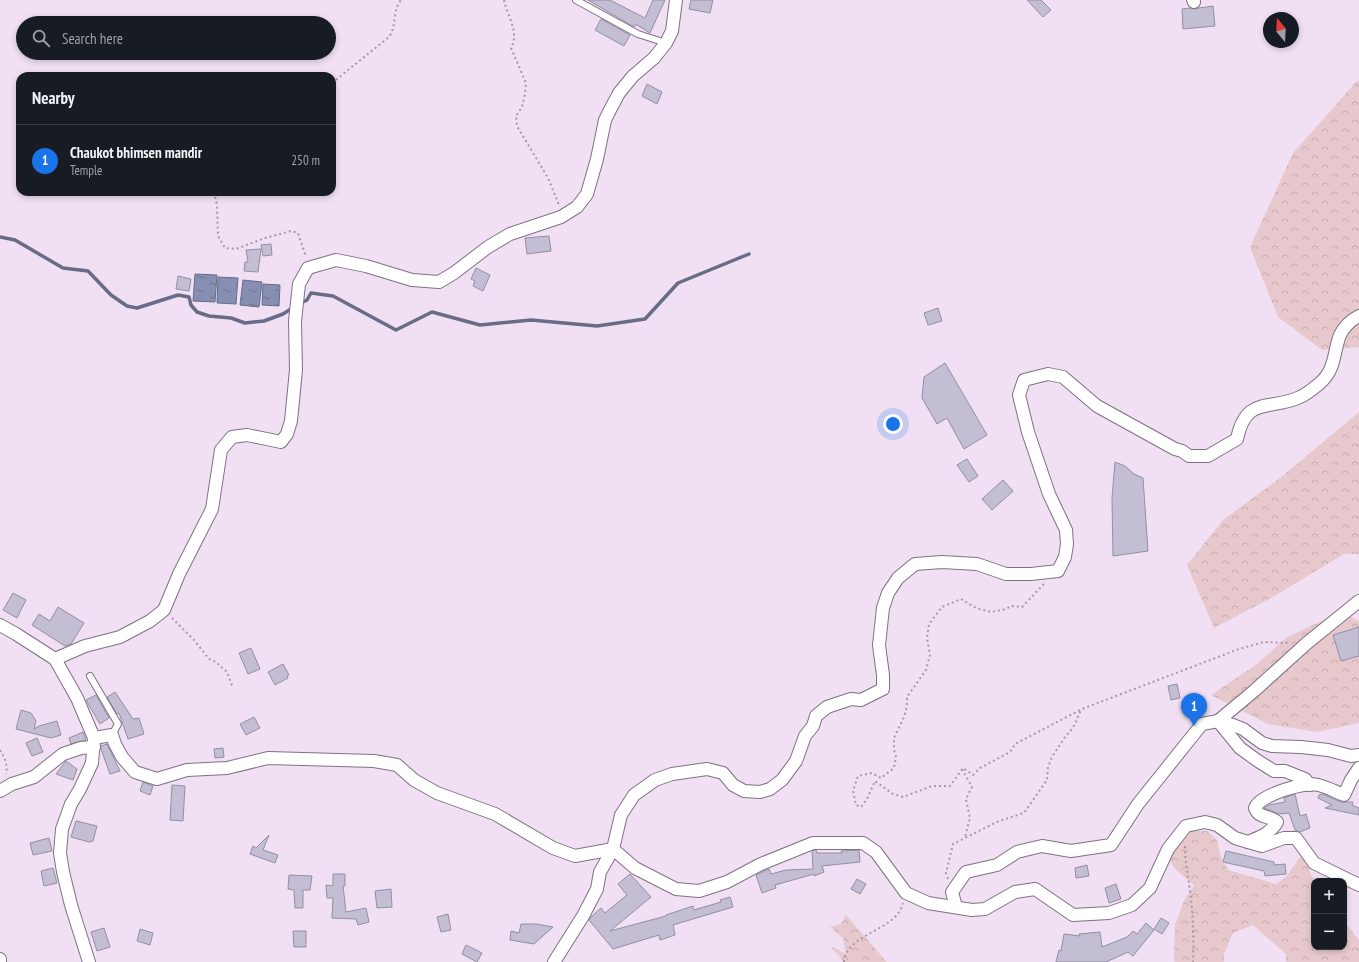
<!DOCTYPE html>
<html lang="en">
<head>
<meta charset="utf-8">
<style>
	body { margin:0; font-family:"PT Sans Narrow",sans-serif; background:#20242c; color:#f1f3f6 }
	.controls { position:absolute; right:12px; bottom:12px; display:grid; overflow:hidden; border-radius:8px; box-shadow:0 2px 6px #0003 }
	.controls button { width:36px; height:36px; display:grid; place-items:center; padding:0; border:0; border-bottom:1px solid #363941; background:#171b24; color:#f1f3f6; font:20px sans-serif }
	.compass { position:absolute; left:1263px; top:12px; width:36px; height:36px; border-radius:50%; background:#171b24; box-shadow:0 2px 6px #0003; rotate:342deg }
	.you { position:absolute; left:893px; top:424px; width:14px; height:14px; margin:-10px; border:3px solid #fff; border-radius:50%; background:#1a73e8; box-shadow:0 0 0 6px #1a73e833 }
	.badge { display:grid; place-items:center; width:26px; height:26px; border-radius:50%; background:#1a73e8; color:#fff; font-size:13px; font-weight:700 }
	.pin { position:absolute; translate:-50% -33px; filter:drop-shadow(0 1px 2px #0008) }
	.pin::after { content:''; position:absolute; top:21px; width:14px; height:12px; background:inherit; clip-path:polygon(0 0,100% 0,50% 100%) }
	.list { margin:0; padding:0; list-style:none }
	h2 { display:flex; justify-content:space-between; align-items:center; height:52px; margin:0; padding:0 16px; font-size:17px }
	h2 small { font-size:13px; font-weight:400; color:#9ea1a6 }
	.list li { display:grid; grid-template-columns:26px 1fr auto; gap:12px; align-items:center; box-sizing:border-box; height:72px; padding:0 16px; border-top:1px solid #363941 }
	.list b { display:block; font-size:15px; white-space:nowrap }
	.list p { margin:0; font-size:13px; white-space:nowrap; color:#9ea1a6 }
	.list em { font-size:13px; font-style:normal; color:#9ea1a6 }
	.icon { flex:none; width:22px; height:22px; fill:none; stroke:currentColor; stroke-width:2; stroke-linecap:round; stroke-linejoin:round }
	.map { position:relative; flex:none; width:1359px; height:962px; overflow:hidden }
	.search { position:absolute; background:#171b24; box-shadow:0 2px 6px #0003; left:16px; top:16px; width:320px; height:44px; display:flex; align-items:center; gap:10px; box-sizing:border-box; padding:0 14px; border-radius:22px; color:#9ea1a6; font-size:15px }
	.panel { position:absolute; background:#171b24; box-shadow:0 2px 6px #0003; left:16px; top:72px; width:320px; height:124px; border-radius:12px }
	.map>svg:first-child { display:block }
</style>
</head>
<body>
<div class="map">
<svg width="1359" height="962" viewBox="0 0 1359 962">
	<defs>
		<pattern id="forest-crowns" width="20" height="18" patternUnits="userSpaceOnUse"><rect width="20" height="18" fill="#e7c9cd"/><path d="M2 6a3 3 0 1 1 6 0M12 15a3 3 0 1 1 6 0" fill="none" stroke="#c6acb0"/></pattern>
		<pattern id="water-ripples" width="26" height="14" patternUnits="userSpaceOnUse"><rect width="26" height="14" fill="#868fb1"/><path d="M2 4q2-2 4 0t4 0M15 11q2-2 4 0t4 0" fill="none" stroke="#6d7490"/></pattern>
	</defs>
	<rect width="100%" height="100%" fill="#f1e0f4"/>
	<g fill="url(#forest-crowns)">
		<polygon points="1357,81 1359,81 1359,347 1322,350 1278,317 1250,247 1293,153"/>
		<polygon points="1359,412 1359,554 1344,554 1273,597 1214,628 1187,565 1223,520 1280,478"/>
		<polygon points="1341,612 1359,621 1359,723 1317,732 1268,724 1211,695 1257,664 1287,637"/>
		<polygon points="1186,831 1207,831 1217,840 1221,858 1228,870 1276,884 1287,876 1300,857 1306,862 1314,882 1314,947 1344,947 1344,921 1359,940 1359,962 1286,962 1286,954 1253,925 1233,933 1224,954 1224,962 1175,962 1174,961 1175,925 1184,901 1194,885 1175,869 1170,861 1176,840"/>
		<polygon points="846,915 887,962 843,962 840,957 830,946 846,954 843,938 830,927 841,924"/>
	</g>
	<g fill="url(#water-ripples)" stroke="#686c86">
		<polygon points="195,274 217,275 215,302 193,301"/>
		<polygon points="218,277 238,278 236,304 217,303"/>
		<polygon points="243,280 262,282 259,307 240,305"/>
		<polygon points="263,284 280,285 279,306 262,305"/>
	</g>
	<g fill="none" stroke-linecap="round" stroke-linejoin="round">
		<g stroke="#686c86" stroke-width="3.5">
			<polyline points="0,237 15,240 63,268 88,271 111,295 127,306 137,308 178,295 189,297 191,305 197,312 209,316 231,318 245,323 264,321 283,314 294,307"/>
			<polyline points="299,304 307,300 311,293 333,296 396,330 432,312 480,325 531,320 597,326 645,319 678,283 749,254"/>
		</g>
	</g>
	<g fill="#c4bed5" stroke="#938ea3">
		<polygon points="588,0 610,0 645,18 653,0 665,0 650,33 637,25 635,25 634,27"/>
		<polygon points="691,0 713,0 710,13 689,9"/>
		<polygon points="1027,0 1041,0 1051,10 1043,17"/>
		<polygon points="1213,6 1215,26 1183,29 1182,9 1190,8 1194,9 1199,8"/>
		<polygon points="601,19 630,35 624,46 595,30"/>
		<polygon points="647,84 662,92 657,104 642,96"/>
		<polygon points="549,236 551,251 527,254 525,238"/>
		<polygon points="271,244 272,255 263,256 261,245"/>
		<polygon points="261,249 258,272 244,271 245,262 248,262 246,250"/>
		<polygon points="476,268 490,275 483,291 473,286 475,281 471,279"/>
		<polygon points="178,276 191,279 189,291 176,289"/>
		<polygon points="938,308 942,321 928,325 924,313"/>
		<polygon points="945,363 987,435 964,449 947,418 937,424 922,398 924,377"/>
		<polygon points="967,459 978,476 969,482 957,465"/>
		<polygon points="1115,462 1125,466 1134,474 1143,478 1148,551 1113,556 1112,498"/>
		<polygon points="1003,480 1013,491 992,510 982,499"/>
		<polygon points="13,593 26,600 17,618 3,610"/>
		<polygon points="58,607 84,623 71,644 65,646 32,625 39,614 50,621"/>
		<polygon points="1359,627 1359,656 1341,661 1333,635"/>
		<polygon points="251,648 260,669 248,674 239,653"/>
		<polygon points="283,664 289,675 287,676 288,678 275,685 268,672"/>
		<polygon points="1177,684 1180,698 1171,700 1168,686"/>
		<polygon points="115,692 133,719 139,718 144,734 128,739 119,713 117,714 107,697"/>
		<polygon points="96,695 109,718 100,724 86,700"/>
		<polygon points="21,710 31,713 36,721 34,729 39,726 57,721 61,735 51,738 16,729"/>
		<polygon points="254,717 260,728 246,735 240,724"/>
		<polygon points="83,732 86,740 71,744 69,738"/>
		<polygon points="37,738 43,752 32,756 26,743"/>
		<polygon points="107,744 120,771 110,774 101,749 101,746"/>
		<polygon points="223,748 224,757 215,758 214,749"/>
		<polygon points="66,761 77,769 73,780 56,774"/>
		<polygon points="143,782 153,786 150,795 140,791"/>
		<polygon points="172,785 185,786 183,821 170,820"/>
		<polygon points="1295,794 1300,816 1306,814 1310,828 1300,832 1295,830 1289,813 1279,814 1264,808 1269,805 1285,802 1284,798"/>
		<polygon points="1322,794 1341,802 1353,802 1352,805 1359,808 1359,815 1325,808 1332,805 1318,798 1319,795"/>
		<polygon points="76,821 97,826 93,841 89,842 71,837"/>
		<polygon points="269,835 263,850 278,855 275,863 250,854 253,846 256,848"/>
		<polygon points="49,838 52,851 33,855 30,843"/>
		<polygon points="814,850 816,850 817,853 842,853 841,851 859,850 860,862 822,866 824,872 814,876 814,874 775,885 776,888 762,893 756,875 769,869 771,874 786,870 813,869 812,852"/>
		<polygon points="1226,851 1274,862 1274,865 1285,864 1286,874 1265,876 1264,871 1223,862"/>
		<polygon points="1087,865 1089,876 1076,878 1075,868"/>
		<polygon points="53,868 57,883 44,886 41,871"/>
		<polygon points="333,874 345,874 345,886 343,886 346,912 366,908 369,922 358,925 356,919 332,918 333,898 327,898 326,885 333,886"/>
		<polygon points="630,874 651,897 610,931 666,916 666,915 693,906 694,910 721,902 720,900 730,897 733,907 673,925 675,935 660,940 659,935 613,949 589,920 591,917 601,908 605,913 627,895 618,884"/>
		<polygon points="289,875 312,876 310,890 303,890 303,908 295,908 294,890 288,889"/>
		<polygon points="857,879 866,884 860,894 851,889"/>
		<polygon points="1116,884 1121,899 1109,903 1105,888"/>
		<polygon points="391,889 392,907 377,908 375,891"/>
		<polygon points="448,914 451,930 441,932 437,917"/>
		<polygon points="1161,918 1169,923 1162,934 1154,929"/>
		<polygon points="1146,923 1154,930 1133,956 1128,952 1106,962 1056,962 1059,950 1061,951 1064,934 1080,936 1079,934 1100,932 1102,947 1127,937 1133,931 1137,934"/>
		<polygon points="521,924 536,924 553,927 534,944 510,940 511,931 519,933"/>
		<polygon points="104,928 110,947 97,951 91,932"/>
		<polygon points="140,929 153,933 150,945 137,941"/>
		<polygon points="293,931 306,931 306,947 294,947"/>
		<polygon points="466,945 482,953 477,962 462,954"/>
	</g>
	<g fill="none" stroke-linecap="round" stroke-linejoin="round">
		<defs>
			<g id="lane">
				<polyline points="576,0 638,34 666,43"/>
				<polyline points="90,676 118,724 112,735"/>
			</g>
			<g id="street">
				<polyline points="1193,0 1194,2"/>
				<polyline points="0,625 16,634 55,659 77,698 94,738 92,763 80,789 71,804 62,829 60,853 63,872 71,905 89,962"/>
				<polyline points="55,659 85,646 120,637 150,621 164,610 179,574 212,509 221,450 232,437 247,435 281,442 287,434 291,421 296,370 295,321 299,284 308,268 336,260 366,266 412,280 439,282 454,273 488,247 510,234 561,217 577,207 587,194 597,159 605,120 610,110 619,93 633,76 654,58 666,43 672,31 676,0"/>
				<polyline points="94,738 112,735 115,744 122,757 135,772 157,779 187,770 227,768 268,758 374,761 397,765 414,780 437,793 495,814 553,848 575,856 613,849"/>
				<polyline points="1310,785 1305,779 1285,771 1274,771 1258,761 1240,748 1218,721 1254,691 1307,643 1359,601"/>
				<polyline points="0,791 12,784 34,777 63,754 81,748 94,747"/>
				<polyline points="1248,842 1262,846 1284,838 1296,838 1314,863 1359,885"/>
				<path d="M613,849L635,868L676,889L699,891L727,882L761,864L813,843H863L876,852L906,893L928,903L972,910L985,909L1015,892L1035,889L1073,915L1109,913L1132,905L1150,888L1168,849L1186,826L1205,822L1217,825L1235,838L1248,842C1260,837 1270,834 1277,822C1270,815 1259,819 1255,808C1260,795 1305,781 1318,785C1327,787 1336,792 1344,795L1351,780L1359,768"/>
				<polyline points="956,907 952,892 966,872 997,865 1017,852 1042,846 1071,851 1111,845 1138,804 1202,724 1218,721 1233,725 1243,729 1262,743 1272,746 1301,747 1328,750 1351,756 1359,755"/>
				<polyline points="0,959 0,962"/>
				<path d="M554,962L583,916L597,889L600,872L613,849L621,815L634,795L655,780L672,774L707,769L723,773L733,785L744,791L760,792L770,789L782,780L796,761L805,736L813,726L816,716L827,707L851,699L861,700L883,689V675L879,645L883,608L888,593L898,578L915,564L942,562L977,564L1006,574H1031L1058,571L1065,557L1067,544L1066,530L1049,494L1028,432L1019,395L1024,380L1048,374L1063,377L1097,406L1175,449L1182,451L1189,456H1208L1237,439C1246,395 1270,411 1300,397C1307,394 1314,388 1320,383C1336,369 1333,353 1340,335C1344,327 1351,320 1359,316"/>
			</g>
		</defs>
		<use href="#lane" stroke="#7f7082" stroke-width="8"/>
		<use href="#street" stroke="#7f7082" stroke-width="14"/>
		<g stroke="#a598a7" stroke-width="2" stroke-dasharray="2 3" stroke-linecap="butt">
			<path d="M504,0C507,16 520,32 511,48L526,83L525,94L522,107L516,116L517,126L548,178L559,205"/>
			<path d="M332,83L389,37C397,26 392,11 401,0"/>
			<polyline points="214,192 217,205 218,236 225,248 236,249 265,238 291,231 298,233 306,257"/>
			<polyline points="1044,584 1022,607 1011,606 1006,609 991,612 976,608 961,599 942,607 929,624 927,638 930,655 926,670 907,697 907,706 904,717 894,738 894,750 896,757 894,768 881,778 872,773 858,776 853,791 856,805 861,807 867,799 875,781 893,794 903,797 932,786 950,786 963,768 973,775 980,768 1010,752 1015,744 1082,709 1239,649 1264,642 1289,643"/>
			<polyline points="172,618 194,640 209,659 216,662 227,672 233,688"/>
			<path d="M0,750C5,758 8,766 6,774"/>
			<polyline points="962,769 972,787 966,799 970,818 965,837"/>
			<path d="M1185,846C1185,862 1188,875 1190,891C1193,915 1194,938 1193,962"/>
			<polyline points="948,879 946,873 953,844 999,821 1024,813 1047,780 1048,767 1052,757 1065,737 1073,728 1081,710"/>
			<path d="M844,962C845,937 887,931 899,912C901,910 902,906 903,903"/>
		</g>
		<use href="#lane" stroke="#fff" stroke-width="6"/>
		<use href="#street" stroke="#fff" stroke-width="12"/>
	</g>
</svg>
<div class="controls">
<button>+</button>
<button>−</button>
</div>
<svg class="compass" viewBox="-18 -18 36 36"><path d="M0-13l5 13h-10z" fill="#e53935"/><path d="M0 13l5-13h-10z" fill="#9ea1a6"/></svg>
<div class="you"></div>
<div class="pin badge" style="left:1194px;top:726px">1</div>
<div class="search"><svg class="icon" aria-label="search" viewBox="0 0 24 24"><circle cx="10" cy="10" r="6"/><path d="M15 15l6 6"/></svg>Search here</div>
<section class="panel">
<h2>Nearby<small></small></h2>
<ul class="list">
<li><span class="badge">1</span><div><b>Chaukot bhimsen mandir</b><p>Temple</p></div><em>250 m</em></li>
</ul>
</section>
</div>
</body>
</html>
